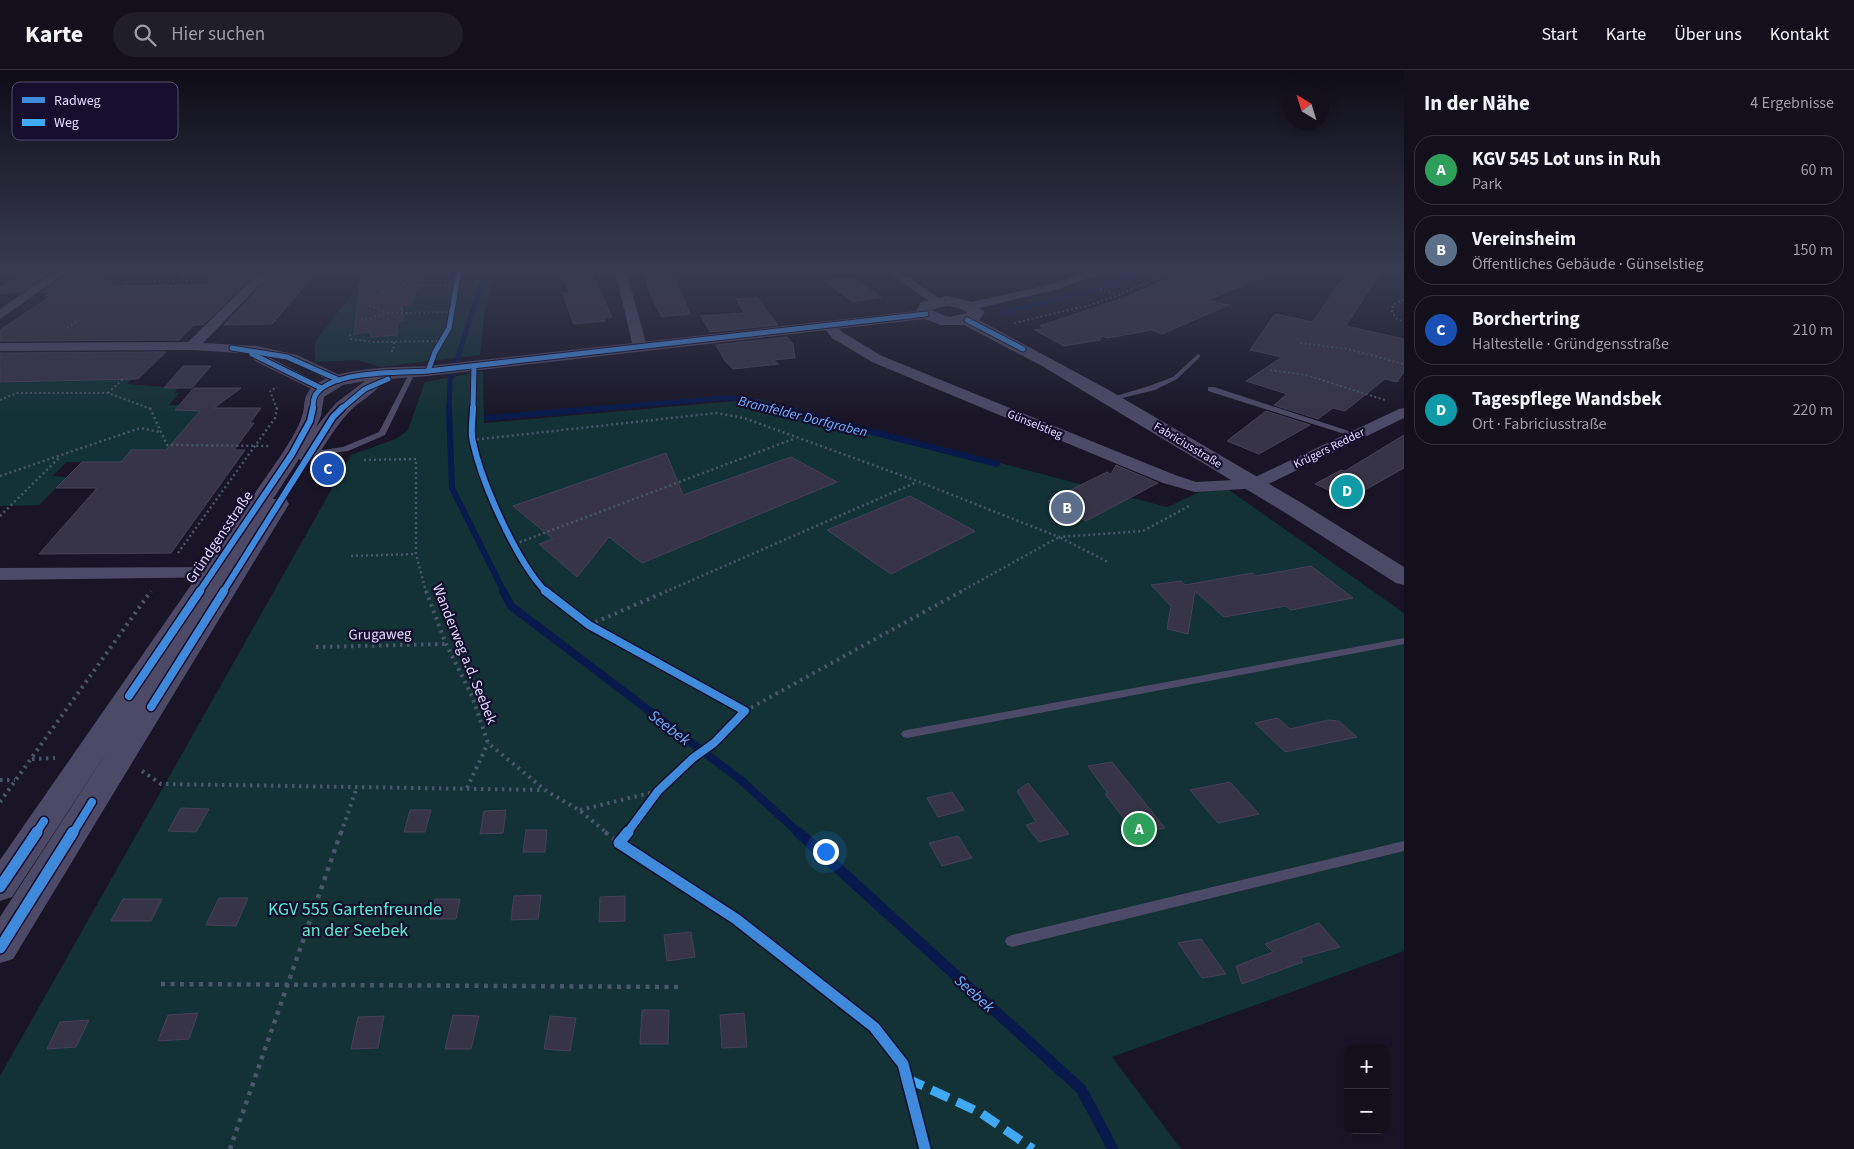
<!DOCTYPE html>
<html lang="de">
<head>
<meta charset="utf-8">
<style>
	body { margin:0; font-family:"Source Sans 3",sans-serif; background:#201e29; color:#f1f3f6 }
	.controls { position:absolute; right:15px; bottom:15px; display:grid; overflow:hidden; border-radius:10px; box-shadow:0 2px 12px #0003 }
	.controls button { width:45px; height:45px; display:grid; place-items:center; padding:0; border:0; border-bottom:1px solid #32303b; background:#13101c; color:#f1f3f6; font:25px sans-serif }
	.compass { position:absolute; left:1284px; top:15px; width:45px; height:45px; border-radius:50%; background:#13101c; box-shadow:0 2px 12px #0003; rotate:322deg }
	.you { position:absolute; left:825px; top:781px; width:18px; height:18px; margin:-12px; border:4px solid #fff; border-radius:50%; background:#1a73e8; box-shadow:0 0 0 8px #1a73e833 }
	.badge { display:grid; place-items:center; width:32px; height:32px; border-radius:50%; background:#9b95b3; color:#fff; font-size:16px; font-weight:700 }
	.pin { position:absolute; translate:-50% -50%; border:2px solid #fff; box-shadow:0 1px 5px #0006 }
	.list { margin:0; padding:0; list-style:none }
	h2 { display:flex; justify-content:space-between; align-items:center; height:65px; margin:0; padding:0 20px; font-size:21px }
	h2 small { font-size:16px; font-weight:400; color:#9d9da3 }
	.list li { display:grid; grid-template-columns:32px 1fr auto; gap:15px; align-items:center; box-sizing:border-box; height:70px; margin:0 10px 10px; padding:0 10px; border:1px solid #32303b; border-radius:20px }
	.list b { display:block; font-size:19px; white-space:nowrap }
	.list p { margin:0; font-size:16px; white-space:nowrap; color:#9d9da3 }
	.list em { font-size:16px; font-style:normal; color:#9d9da3 }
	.icon { flex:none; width:28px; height:28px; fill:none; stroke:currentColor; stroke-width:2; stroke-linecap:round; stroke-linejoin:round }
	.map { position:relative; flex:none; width:1404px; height:1079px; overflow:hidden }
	header { display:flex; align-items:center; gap:30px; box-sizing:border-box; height:70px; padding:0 25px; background:#13101c; border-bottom:1px solid #32303b }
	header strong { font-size:24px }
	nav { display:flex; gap:28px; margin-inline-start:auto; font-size:18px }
	.search { width:350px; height:45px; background:#201e29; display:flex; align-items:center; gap:12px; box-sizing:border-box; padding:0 18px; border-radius:28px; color:#9d9da3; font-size:19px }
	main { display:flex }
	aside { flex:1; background:#13101c }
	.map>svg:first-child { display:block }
</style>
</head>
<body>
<header>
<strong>Karte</strong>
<div class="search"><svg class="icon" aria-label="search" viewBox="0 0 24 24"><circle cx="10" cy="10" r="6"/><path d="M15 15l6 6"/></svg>Hier suchen</div>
<nav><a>Start</a><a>Karte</a><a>Über uns</a><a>Kontakt</a></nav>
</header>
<main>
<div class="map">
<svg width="1404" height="1079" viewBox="0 0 1404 1079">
	<rect width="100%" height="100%" fill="#191526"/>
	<g fill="#123235">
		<polygon points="370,200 495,200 484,247 480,285 380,297 357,290 315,292 315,272"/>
		<polygon points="483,301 484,353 758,329 1167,437 1219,413 1404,543 1404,881 1112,987 1181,1079 0,1079 0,1006 351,385 396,369 408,360 425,312"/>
		<polygon points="131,309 127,314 178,318 174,323 179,323 169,335 179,335 176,340 200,341 196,346 202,346 181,380 132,380 121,392 67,392 52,406 67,407 39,435 0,436 0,312"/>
	</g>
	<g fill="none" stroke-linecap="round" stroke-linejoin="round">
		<g stroke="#071a4b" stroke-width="5">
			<polyline points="1006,242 1095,220 1141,200"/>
			<polyline points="449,339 450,311 486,200"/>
			<polyline points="592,339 725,328 744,329 784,339"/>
		</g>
		<g stroke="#071a4b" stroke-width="6">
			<polyline points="449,338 452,418 504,522"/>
			<polyline points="779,338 997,394"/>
			<polyline points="487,348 607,338"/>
		</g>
		<polyline stroke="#071a4b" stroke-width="8" points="503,521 511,536 742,711 799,763"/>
		<polyline stroke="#071a4b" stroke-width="11" points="798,762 1081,1019 1113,1079"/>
	</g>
	<g fill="#383447" stroke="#464059">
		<polygon points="30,200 54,200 20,223 0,223 0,218"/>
		<polygon points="72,200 114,200 100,211 114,211 107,216 208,215 226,200 260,200 203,255 194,255 179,270 0,271 0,260 51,226 45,226 50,223 41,223"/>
		<polygon points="276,200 318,200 272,254 224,255"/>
		<polygon points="563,200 590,200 612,247 603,248 605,251 574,254 563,224 569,223 563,208 567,208"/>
		<polygon points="642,200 671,200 690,244 662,247 652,228"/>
		<polygon points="1189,200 1281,200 1208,230 1229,235 1162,264 1152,260 1108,268 1102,266 1100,270 1064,276 1035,260 1044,259 1040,256 1123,228"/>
		<polygon points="1352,200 1382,200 1346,256 1404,269 1404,302 1397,312 1385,309 1345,341 1333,338 1318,349 1274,335 1287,324 1246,311 1282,287 1250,280 1275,244 1313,252 1337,216"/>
		<polygon points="390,202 422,202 418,222 414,222 412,235 402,236 403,251 398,252 397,265 371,267 369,262 354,264 361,204"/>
		<polygon points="851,207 881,227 853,232 824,211"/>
		<polygon points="757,228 778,255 710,262 701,246 744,243 736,229"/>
		<polygon points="787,267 793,274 795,288 773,290 779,294 733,299 725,291 716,275"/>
		<polygon points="166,282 138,309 0,312 0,283"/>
		<polygon points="183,296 211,296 192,318 164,318"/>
		<polygon points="194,318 241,318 214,338 261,338 250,353 254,353 234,380 245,380 171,483 39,484 97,418 56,418 82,392 121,392 131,380 166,380 200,341 175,340"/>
		<polygon points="1266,341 1310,355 1259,384 1227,371"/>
		<polygon points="1404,365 1404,398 1349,429 1315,414 1341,400 1345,401"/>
		<polygon points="666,383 683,425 791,387 837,412 642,493 609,467 577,507 539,474 553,469 513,436"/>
		<polygon points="1116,395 1158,413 1086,451 1048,431 1107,402 1111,404"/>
		<polygon points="910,426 975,461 891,504 827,460"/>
		<polygon points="1311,496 1353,528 1291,540 1286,536 1224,547 1195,521 1188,564 1167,559 1171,536 1151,515 1181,511 1185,515 1252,503 1256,506"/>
		<polygon points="1278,648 1290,659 1328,650 1339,651 1357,667 1285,682 1255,653"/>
		<polygon points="1112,692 1165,758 1136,764 1105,724 1108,724 1088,696"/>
		<polygon points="1230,712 1259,744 1218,753 1190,720"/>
		<polygon points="1028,713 1069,764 1039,772 1026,755 1036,752 1017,721"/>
		<polygon points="952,722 964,740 938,747 927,728"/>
		<polygon points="181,738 209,739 196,762 168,761"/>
		<polygon points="410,740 431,740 425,762 404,762"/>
		<polygon points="506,740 503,763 480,764 484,741"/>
		<polygon points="526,760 547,760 545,782 523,782"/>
		<polygon points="958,766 972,788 942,796 929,773"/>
		<polygon points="541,825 538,849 511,850 514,826"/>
		<polygon points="625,826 625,851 599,852 600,827"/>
		<polygon points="219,828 248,828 236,856 206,855"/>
		<polygon points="123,829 162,829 151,851 111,851"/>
		<polygon points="435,829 460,829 456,849 430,849"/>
		<polygon points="1319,853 1340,877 1300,888 1303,892 1242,914 1236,896 1273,882 1265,874"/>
		<polygon points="691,862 695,887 667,891 664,865"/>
		<polygon points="1201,869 1226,904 1202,908 1178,873"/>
		<polygon points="642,940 669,940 668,974 640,974"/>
		<polygon points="198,943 189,969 158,971 168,945"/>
		<polygon points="744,943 747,977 722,978 720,945"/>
		<polygon points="453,945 479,946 471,979 445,979"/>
		<polygon points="384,946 378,978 351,979 358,947"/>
		<polygon points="550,946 576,948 570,981 544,979"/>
		<polygon points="89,950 76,977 47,979 60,952"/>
	</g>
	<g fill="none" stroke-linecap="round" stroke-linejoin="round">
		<g stroke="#475668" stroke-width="2" stroke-dasharray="2 2.5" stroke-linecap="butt">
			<polyline points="387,207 404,212 404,215"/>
			<polyline points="182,210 194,200"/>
			<polyline points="127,212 231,210"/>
			<polyline points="416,215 417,206"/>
			<polyline points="1100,219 1118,225"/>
			<polyline points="382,222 404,216 457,214"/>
			<polyline points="1404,230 1393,234 1392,242 1398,250 1404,251"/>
			<polyline points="369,236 389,243"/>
			<polyline points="401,237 400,240 403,240 401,243"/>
			<polyline points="403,247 408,243"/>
			<polyline points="361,250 390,243 453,242"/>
			<polyline points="1014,253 1090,235 1119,225 1174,200"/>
			<polyline points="67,258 79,250"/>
			<polyline points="350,264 351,269 374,272 441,271"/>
			<polyline points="1300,273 1348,279 1404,294"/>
			<polyline points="391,281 393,281 394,272"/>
			<polyline points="435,282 449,258 459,200"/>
			<polyline points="1270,300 1306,305 1385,330"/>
			<polyline points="108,323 123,309"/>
			<polyline points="0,330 17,323 108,323 151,339"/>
			<polyline points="277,339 270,321 277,317"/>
			<polyline points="473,339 474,312"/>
		</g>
		<g stroke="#475668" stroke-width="2.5" stroke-dasharray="2 3" stroke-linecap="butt">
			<polyline points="150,338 167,375 271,376"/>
			<path d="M473,338C473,349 470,362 473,372C482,414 517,492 546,522"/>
			<polyline points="472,370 716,343 744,348 917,411 1059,467 1143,461 1191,435"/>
			<polyline points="364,390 416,389 416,484 426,522"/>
			<polyline points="0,406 140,358 160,362"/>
			<polyline points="0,446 60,387"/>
			<polyline points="515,474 796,368"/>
			<polyline points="178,483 275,348 277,338"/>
			<polyline points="351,486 416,484"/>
			<polyline points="665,522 917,412"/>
			<polyline points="960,522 1059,467 1108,492"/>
		</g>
		<g stroke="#475668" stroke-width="4" stroke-dasharray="2.5 4.5" stroke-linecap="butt">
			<polyline points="426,521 446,574 472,626 488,673 545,720 579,740 607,763"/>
			<polyline points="545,521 589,555 745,641 714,673 693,688 658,721 627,763"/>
			<polyline points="589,555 667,521"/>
			<polyline points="316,577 446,574"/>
			<polyline points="745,641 962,521"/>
			<polyline points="32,689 55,688"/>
			<polyline points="142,701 161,714 544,720"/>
			<polyline points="0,710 15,710"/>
			<polyline points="467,718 488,673"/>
			<polyline points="0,732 151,521"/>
			<polyline points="580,740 658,721"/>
			<polyline points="341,763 357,717"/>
		</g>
		<g stroke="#475668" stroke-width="4.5" stroke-dasharray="4 5.5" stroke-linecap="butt">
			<polyline points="605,762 619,773"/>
			<polyline points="628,762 619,773 736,849 874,957 903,994 925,1079"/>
			<polyline points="161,914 679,917"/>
			<polyline points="230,1079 341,762"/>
		</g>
		<g fill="#4d4a67" fill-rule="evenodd">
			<polygon points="1198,284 1200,285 1200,287 1177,309 1155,320 1110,331 1106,329 1149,316 1173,307"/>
			<polygon points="410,302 415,303 385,365 348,381 305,386 305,382 308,382 343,377 379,362"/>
			<polygon points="1208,317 1214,317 1361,365 1357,367 1354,367 1208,321"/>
			<polygon points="1404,568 1404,574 907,668 903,667 901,664 903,661 907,660"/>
			<polygon points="1404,771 1404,781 1012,877 1007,875 1005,871 1007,867 1012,865"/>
		</g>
		<g fill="#4d4a67" fill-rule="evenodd">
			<polygon points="57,200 70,200 0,249 0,239"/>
			<polygon points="262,200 274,200 203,273 257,276 297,285 344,307 346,310 344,313 334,313 293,292 267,286 328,318 321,322 316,321 255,291 253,288 257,284 192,280 0,281 0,273 188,272"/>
			<polygon points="615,200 626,200 647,277 645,280 635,280 633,277"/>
			<polygon points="886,200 898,200 943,231 937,235 933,234"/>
			<polygon points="1094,200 1110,200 1055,220 971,240 965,236 967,233 1048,215"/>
			<polygon points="828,251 832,252 842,262 882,286 1175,405 1196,412 1251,409 1399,339 1404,338 1404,348 1260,418 1195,422 1163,413 872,292 832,268 822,255"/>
			<polygon points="225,497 232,499 235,503 232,507 0,510 0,498"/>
		</g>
		<path fill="#4d4a67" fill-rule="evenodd" d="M947,226L969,231L985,242L979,250L1107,319L1300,432L1404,497V515L1396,513L1284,442L1042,296L964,255H941L924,249L428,306L376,310L381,314C374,324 360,331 351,340C336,355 326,374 314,391L307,393L299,389L273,429H286L289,434L13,889L0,893V847L114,671L12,827L0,831V790L282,384C289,372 298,360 302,346C305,339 303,331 307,324C324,295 398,298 428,296L916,241L921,232ZM947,236L959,238L968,243L949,247L931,240ZM365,311L336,333L316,357L321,346L324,327L343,315Z"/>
		<polyline stroke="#3fa9f5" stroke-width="9" stroke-dasharray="19 9" stroke-linecap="butt" points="906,1008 981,1043 1033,1079"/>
		<defs>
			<g id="cycleway-far3">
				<polyline points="967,250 1023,279"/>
				<polyline points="232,278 287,287 339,310"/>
				<polyline points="252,284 321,318"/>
				<polyline points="428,301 435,282 449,258 459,200"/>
				<path d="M313,339C313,334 313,328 316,324C333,300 401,303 428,301L926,244"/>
				<polyline points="341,339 365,319 388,309"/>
				<polyline points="473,339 474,296"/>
			</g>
			<g id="cycleway-far2">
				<path d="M473,338C473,349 470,362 473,372C482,414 517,492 546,522"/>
				<polyline points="199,522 292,384 310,351 313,338"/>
				<polyline points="223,522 333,347 342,338"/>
			</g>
			<g id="cycleway-far1">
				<polyline points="545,521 589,555 745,641 714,673 693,688 658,721 627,763"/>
				<polyline points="129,626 200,521"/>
				<polyline points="151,637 224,521"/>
				<polyline points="36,763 44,751"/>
				<polyline points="73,763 92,732"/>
			</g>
			<g id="cycleway">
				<polyline points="628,762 619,773 736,849 874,957 903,994 925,1079"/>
				<polyline points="0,817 37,762"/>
				<polyline points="0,878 73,762"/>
			</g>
		</defs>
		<use href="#cycleway-far3" stroke="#150e2d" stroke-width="7"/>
		<use href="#cycleway-far2" stroke="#150e2d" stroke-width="9"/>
		<use href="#cycleway-far1" stroke="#150e2d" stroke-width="11"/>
		<use href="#cycleway" stroke="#150e2d" stroke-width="14"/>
		<use href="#cycleway-far3" stroke="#408adc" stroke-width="5"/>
		<use href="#cycleway-far2" stroke="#408adc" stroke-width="6"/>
		<use href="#cycleway-far1" stroke="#408adc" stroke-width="8"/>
		<use href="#cycleway" stroke="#408adc" stroke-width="11"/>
	</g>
	<linearGradient id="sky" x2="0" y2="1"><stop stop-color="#0e0c15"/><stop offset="0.57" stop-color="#383b52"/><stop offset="1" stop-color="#383b52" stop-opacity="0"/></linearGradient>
	<rect width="1404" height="351" fill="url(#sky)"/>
	<g text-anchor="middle" stroke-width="4.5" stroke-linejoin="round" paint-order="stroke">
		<g font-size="12" fill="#e1daff" stroke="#150e2d">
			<text transform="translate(1035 354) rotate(22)" y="4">Günselstieg</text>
			<text transform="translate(1188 375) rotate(31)" y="4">Fabriciusstraße</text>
			<text transform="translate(1329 378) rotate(-26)" y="4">Krügers Redder</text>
		</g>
		<g font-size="14" font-style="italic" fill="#68b0ff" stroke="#150e2d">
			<text transform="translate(803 346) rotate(14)" y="5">Bramfelder Dorfgraben</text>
		</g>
		<g font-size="15" fill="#e1daff" stroke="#150e2d">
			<text transform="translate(219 467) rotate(-56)" y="5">Gründgensstraße</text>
			<text transform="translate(380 564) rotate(-1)" y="5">Grugaweg</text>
			<text transform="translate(465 584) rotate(68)" y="5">Wanderweg a.d. Seebek</text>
		</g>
		<g font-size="16" font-style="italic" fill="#68b0ff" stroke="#150e2d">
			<text transform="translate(670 657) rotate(37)" y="6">Seebek</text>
			<text transform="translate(975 923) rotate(42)" y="6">Seebek</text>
		</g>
		<g font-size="18" fill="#59ecd0" stroke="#150e2d">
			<text x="355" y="845">KGV 555 Gartenfreunde<tspan x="355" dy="21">an der Seebek</tspan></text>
		</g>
	</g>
	<rect x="12" y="12" width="166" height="58" rx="8" fill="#150e2d" stroke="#524b6c" stroke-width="1"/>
	<rect x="22" y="27" width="23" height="6" fill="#408adc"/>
	<rect x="22" y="49" width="23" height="7" fill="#3fa9f5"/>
	<g font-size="14" fill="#e1daff">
		<text x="54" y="35">Radweg</text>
		<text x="54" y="57">Weg</text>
	</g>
</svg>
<div class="controls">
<button>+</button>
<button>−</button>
</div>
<svg class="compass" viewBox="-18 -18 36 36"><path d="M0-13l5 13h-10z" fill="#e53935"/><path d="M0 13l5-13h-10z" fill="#9d9da3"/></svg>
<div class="you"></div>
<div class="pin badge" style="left:1139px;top:759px;background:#2e9e5b">A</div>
<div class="pin badge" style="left:1067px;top:438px;background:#5c6f8a">B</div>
<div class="pin badge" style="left:328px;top:399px;background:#1a4fb4">C</div>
<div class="pin badge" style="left:1347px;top:421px;background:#0f9aa8">D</div>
</div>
<aside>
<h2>In der Nähe<small>4 Ergebnisse</small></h2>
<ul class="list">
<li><span class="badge" style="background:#2e9e5b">A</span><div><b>KGV 545 Lot uns in Ruh</b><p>Park</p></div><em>60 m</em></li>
<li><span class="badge" style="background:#5c6f8a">B</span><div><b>Vereinsheim</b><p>Öffentliches Gebäude · Günselstieg</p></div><em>150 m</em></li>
<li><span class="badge" style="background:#1a4fb4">C</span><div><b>Borchertring</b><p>Haltestelle · Gründgensstraße</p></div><em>210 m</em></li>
<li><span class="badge" style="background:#0f9aa8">D</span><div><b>Tagespflege Wandsbek</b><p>Ort · Fabriciusstraße</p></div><em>220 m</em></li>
</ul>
</aside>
</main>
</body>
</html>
